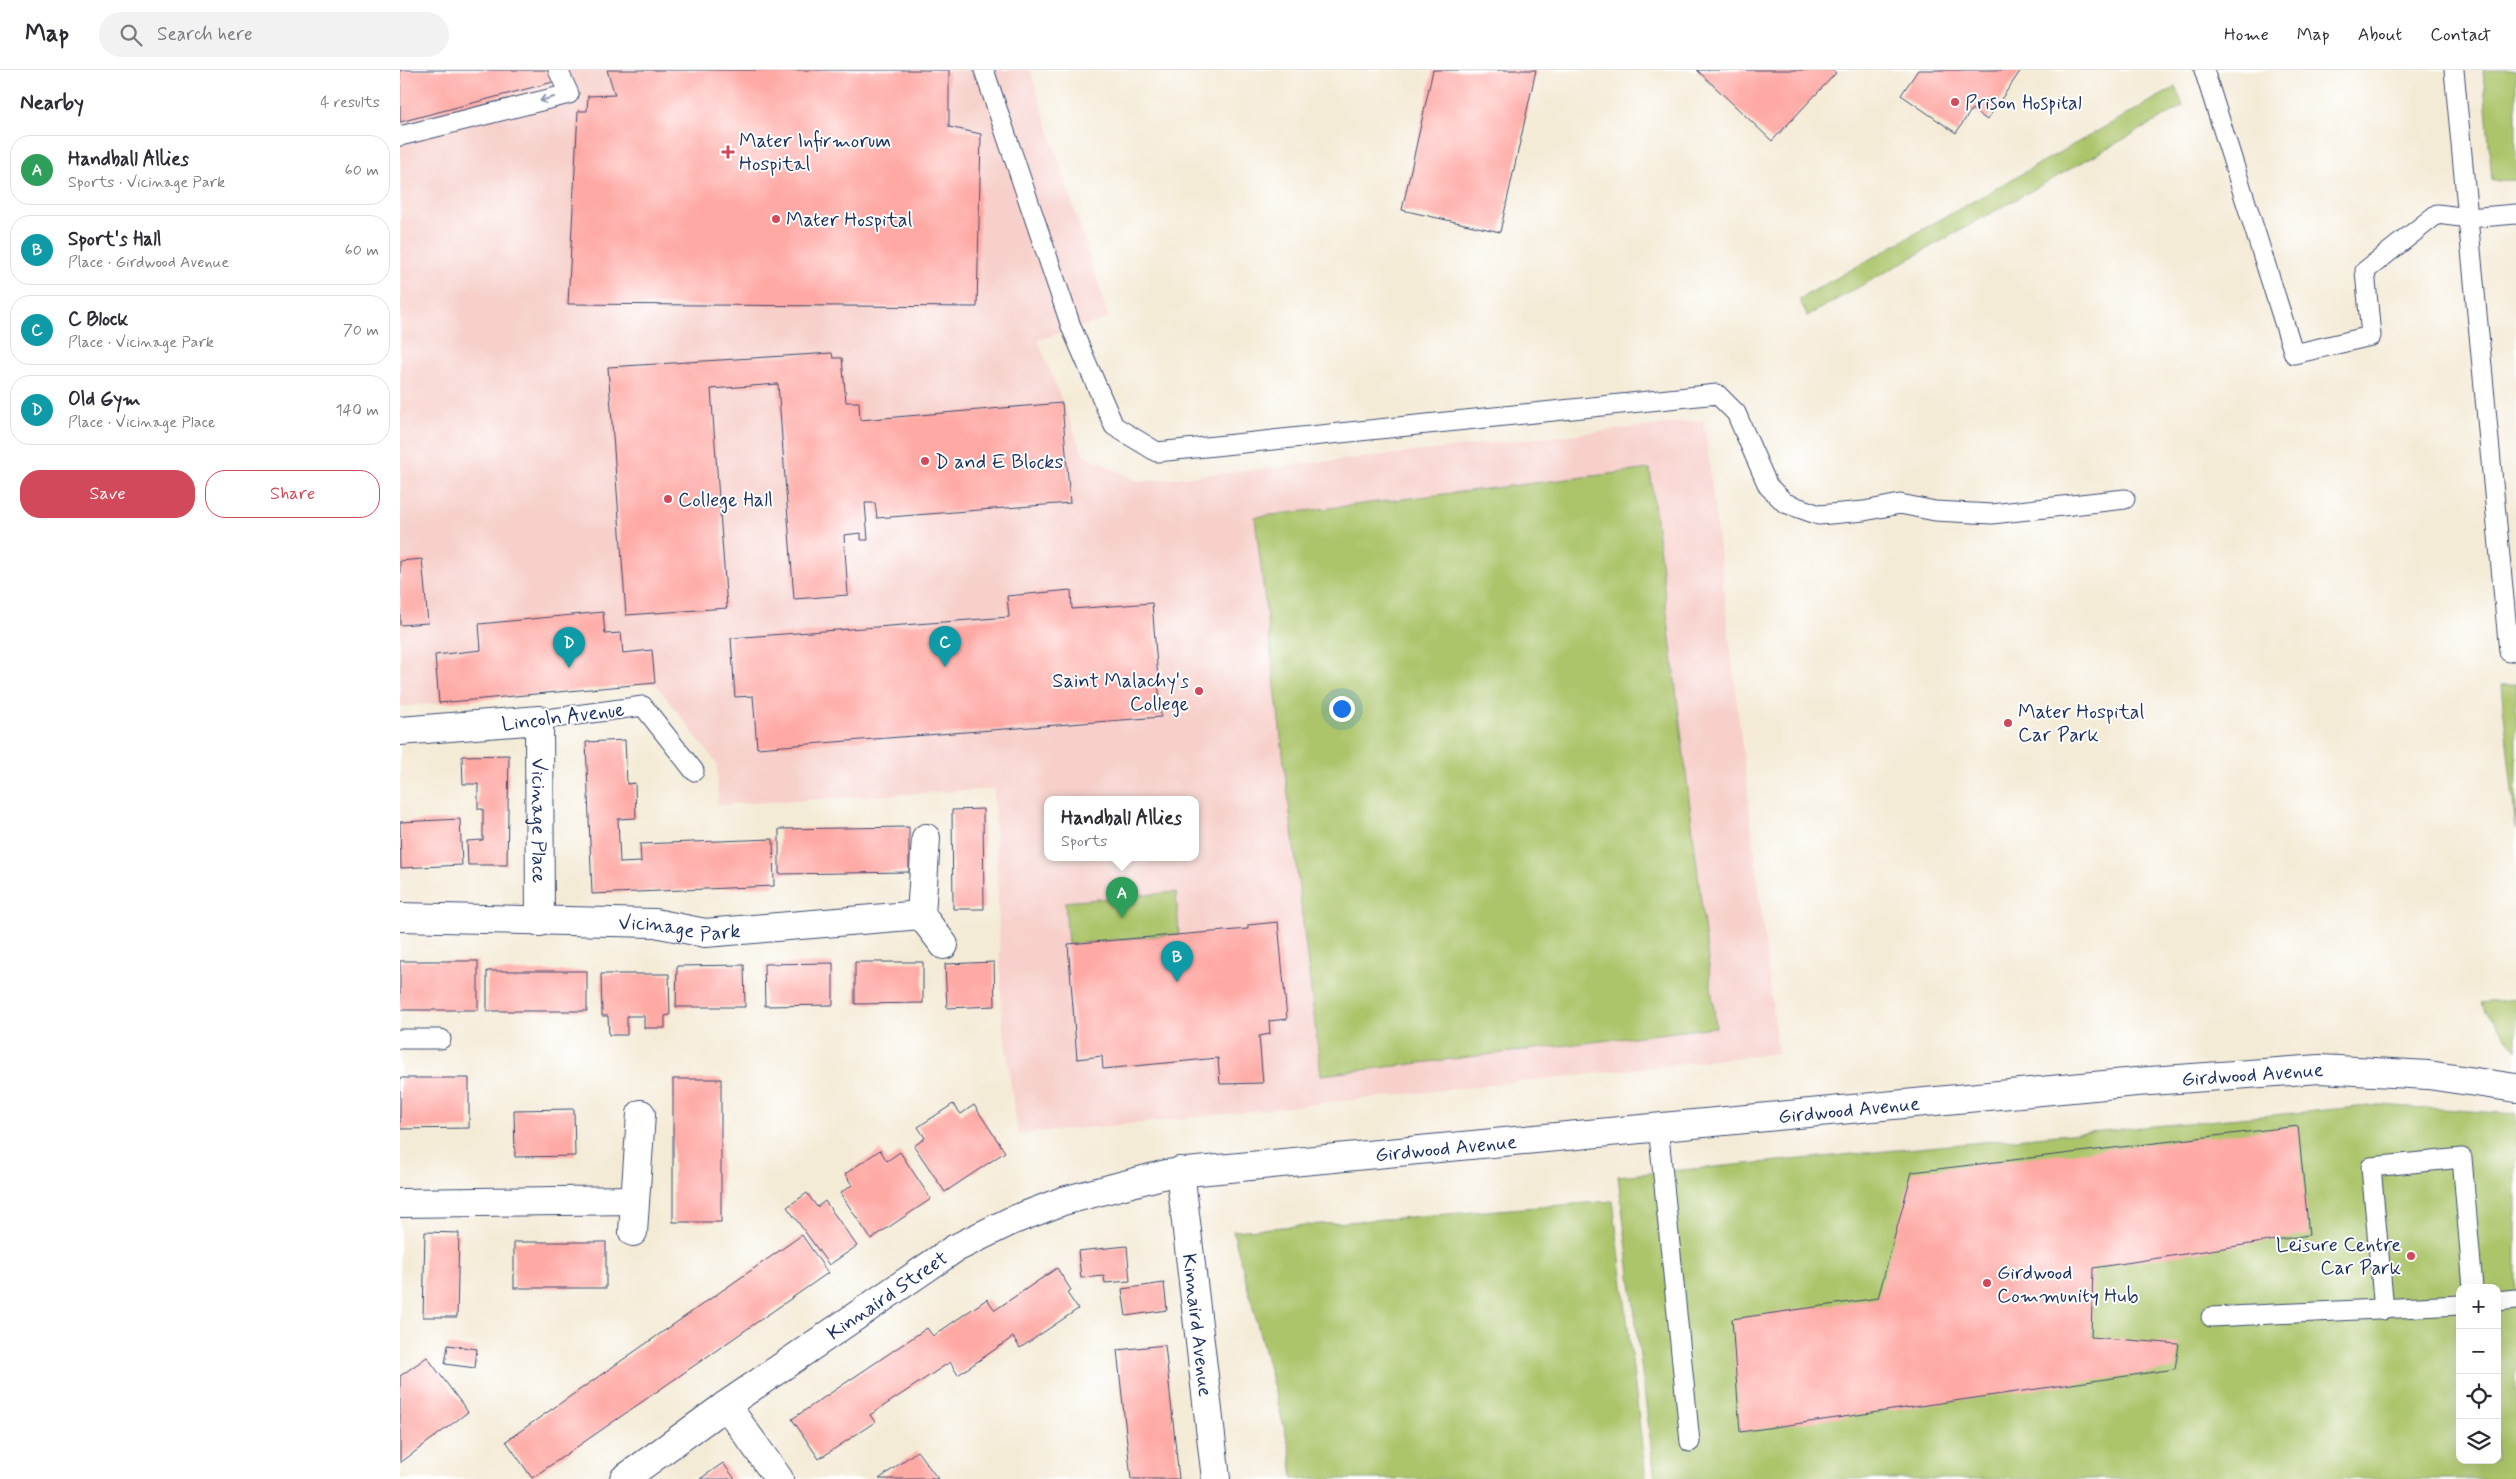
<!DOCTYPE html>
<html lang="en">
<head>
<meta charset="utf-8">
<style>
	body { margin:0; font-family:Mynerve,sans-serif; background:#f2f2f3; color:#2b2b33 }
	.controls { position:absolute; right:15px; bottom:15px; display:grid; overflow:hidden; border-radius:10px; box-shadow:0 5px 20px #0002 }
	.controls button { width:45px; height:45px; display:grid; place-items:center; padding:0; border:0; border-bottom:1px solid #e1e1e2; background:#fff; color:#2b2b33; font:25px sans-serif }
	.you { position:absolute; left:941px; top:638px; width:18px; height:18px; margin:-12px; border:4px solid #fff; border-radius:50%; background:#1a73e8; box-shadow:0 0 0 8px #1a73e833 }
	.badge { display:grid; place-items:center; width:32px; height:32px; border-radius:50%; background:#d1495b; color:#fff; font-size:16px; font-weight:700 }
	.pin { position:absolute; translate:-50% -41px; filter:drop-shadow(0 1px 2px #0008) }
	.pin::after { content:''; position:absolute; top:26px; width:18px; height:15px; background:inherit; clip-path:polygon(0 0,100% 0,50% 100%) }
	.popup { position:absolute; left:644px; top:726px; width:155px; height:65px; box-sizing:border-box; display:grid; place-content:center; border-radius:10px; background:#fff; filter:drop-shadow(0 1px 4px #0005); font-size:16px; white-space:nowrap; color:#7c7c81 }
	.popup b { font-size:19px; color:#2b2b33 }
	.popup::after { content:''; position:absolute; left:50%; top:100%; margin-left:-10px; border:10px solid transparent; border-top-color:#fff }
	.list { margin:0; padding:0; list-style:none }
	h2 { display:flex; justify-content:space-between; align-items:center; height:65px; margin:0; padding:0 20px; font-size:21px }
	h2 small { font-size:16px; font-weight:400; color:#7c7c81 }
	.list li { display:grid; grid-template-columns:32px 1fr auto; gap:15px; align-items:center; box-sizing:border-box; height:70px; margin:0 10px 10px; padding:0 10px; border:1px solid #e1e1e2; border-radius:20px }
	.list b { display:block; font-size:19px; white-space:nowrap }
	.list p { margin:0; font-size:16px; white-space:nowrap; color:#7c7c81 }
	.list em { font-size:16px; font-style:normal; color:#7c7c81 }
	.actions { display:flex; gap:10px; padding:15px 20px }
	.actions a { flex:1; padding:11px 0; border:1px solid #d1495b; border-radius:20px; text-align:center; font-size:18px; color:#d1495b }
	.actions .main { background:#d1495b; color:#fff }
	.icon { flex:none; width:28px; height:28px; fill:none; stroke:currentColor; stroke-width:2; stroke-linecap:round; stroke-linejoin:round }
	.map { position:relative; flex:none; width:2116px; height:1409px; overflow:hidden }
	header { display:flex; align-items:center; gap:30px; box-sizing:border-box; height:70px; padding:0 25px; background:#fff; border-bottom:1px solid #e1e1e2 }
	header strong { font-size:24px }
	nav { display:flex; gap:28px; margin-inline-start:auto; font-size:18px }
	.search { width:350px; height:45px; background:#f2f2f3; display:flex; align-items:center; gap:12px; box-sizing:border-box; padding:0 18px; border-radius:28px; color:#7c7c81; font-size:19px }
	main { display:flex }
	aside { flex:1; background:#fff }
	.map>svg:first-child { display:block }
</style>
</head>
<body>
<header>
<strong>Map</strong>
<div class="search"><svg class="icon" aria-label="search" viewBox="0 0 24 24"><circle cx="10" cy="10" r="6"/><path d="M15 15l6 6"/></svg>Search here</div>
<nav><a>Home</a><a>Map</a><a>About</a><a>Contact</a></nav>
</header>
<main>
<aside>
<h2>Nearby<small>4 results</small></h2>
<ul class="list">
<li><span class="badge" style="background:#2e9e5b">A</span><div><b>Handball Allies</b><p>Sports · Vicinage Park</p></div><em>60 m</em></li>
<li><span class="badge" style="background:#0f9aa8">B</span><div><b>Sport's Hall</b><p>Place · Girdwood Avenue</p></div><em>60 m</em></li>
<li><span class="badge" style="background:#0f9aa8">C</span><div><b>C Block</b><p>Place · Vicinage Park</p></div><em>70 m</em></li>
<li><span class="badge" style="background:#0f9aa8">D</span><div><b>Old Gym</b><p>Place · Vicinage Place</p></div><em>140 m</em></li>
</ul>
<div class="actions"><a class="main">Save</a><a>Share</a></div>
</aside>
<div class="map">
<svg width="2116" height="1409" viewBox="0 0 2116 1409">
	<rect width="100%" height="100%" fill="#fff"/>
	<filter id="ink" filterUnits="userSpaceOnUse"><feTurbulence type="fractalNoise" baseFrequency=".02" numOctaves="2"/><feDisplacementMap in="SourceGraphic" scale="10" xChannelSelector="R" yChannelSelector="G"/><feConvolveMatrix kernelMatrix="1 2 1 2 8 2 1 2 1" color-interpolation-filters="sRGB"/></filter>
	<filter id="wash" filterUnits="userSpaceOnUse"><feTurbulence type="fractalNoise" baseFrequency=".0096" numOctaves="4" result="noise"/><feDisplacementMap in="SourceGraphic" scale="20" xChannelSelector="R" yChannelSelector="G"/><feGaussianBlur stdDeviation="1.12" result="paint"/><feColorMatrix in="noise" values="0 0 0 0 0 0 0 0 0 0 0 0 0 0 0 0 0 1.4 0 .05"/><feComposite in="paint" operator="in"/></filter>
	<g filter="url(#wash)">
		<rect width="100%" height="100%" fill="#f4ebd7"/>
		<path fill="#f7d0cb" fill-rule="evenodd" d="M0,0H630L709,248L638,270L683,384L740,412L1304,350L1378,983L754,1052L618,1064L602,951L594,719L318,735L317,694L255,613L0,637ZM648,729H796V787H648Z"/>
		<g fill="#acc56a" stroke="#647a64" fill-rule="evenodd">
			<polygon points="2083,0 2116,0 2116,110 2092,111"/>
			<polygon points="1776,17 1783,36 1407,246 1399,229"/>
			<polygon points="1250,399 1316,957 921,1005 855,447"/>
			<polygon points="2116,614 2116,759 2101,615"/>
			<polygon points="776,822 779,864 668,874 665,832"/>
			<polygon points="2116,929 2116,980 2080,933"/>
			<path d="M1979,1035L2116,1044V1409H1255L1218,1106ZM2060,1218H2097V1390H2060Z"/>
			<polygon points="1213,1131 1246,1409 893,1409 890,1380 833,1161"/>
		</g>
		<g id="blocks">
			<g fill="#fea9a4">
				<polygon points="0,0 154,0 157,11 0,52"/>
				<polygon points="207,0 549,0 549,57 581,64 577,237 168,234 178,41 187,41 188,26 215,25"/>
				<polygon points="1033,0 1136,0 1100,162 1002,140"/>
				<polygon points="1297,0 1432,0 1436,3 1372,71"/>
				<polygon points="1518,0 1621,0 1587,50 1572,39 1556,63 1501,25"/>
				<polygon points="432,283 433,288 442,288 446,332 459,332 460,350 662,333 670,433 477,448 475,433 465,433 468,470 461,470 461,463 444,465 448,525 394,529 378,314 311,319 327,538 226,545 208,297"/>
				<polygon points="22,489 28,553 0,555 0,491"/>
				<polygon points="671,520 672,539 752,533 761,647 357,678 353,626 335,627 331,568 609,547 607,526"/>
				<polygon points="203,542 205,564 221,563 223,583 252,580 255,613 39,633 35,585 81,580 79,554"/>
				<polygon points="225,670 227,714 235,713 236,748 218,749 220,793 241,792 240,774 373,769 374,816 192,824 186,672"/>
				<polygon points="109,685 107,795 68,795 67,771 83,770 83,739 78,739 78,714 63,714 62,686"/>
				<polygon points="583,739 584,839 553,839 552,740"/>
				<polygon points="60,749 62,795 1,798 0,752"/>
				<polygon points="509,757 509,802 379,804 379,759"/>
				<polygon points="878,852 887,949 869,951 870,964 859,966 863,1013 820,1014 818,988 703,999 702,986 677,989 668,874 848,859 848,855"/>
				<rect x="0" y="891" width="78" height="49"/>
				<polygon points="455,892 523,892 523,933 455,934"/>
				<polygon points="594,892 595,936 547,938 545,894"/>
				<polygon points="433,893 433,935 365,936 364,894"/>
				<polygon points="344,895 345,937 276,937 277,896"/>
				<rect x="87" y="901" width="100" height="40"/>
				<polygon points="201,904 269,904 270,945 265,946 265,958 244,958 244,946 227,946 227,965 209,965 208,946 202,946"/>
				<polygon points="0,1008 69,1008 69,1058 0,1059"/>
				<rect x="273" y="1009" width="48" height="143"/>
				<polygon points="553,1034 561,1044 574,1035 605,1082 545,1122 514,1076 525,1068 518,1057"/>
				<polygon points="174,1039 175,1086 115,1087 114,1040"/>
				<polygon points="1898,1056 1909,1165 1693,1198 1691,1267 1779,1274 1775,1299 1340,1362 1332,1249 1478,1228 1512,1102"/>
				<polygon points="480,1080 487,1091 500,1082 531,1129 471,1169 440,1123 452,1115 445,1104"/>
				<polygon points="407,1123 417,1137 425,1131 457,1176 429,1195 387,1137"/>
				<polygon points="25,1162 59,1163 57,1247 23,1247"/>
				<polygon points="402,1165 428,1203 132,1408 106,1371"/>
				<rect x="114" y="1172" width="92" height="46"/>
				<polygon points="727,1176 730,1211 705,1213 704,1206 681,1208 678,1181"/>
				<polygon points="657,1198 671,1220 667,1223 678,1239 620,1278 613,1267 558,1305 550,1292 470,1345 475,1352 419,1389 392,1349 527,1258 533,1266 587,1229 595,1240"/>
				<polygon points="764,1213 767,1240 726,1246 722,1219"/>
				<polygon points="48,1275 77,1279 75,1298 45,1294"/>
				<polygon points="765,1275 779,1409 731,1409 717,1280"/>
				<polygon points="27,1287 68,1342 0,1393 0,1306"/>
				<polygon points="517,1381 538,1409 479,1409"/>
				<polygon points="323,1393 335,1409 300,1409"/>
			</g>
		</g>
	</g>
	<g filter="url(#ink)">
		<use href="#blocks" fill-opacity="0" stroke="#3c4b70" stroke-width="1"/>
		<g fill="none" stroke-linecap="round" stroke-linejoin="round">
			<defs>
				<g id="service">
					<polyline points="584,0 672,259 714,356 757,382 1317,324 1336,343 1368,416 1385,433 1419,445 1464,441 1500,434 1535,441 1592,444 1725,429"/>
					<polyline points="1804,0 1894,284 1971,266 1965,201 2037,144 2069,148 2116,144"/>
					<polyline points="2054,0 2109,582"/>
					<polyline points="0,66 169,24 158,0"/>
					<polyline points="139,650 243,636 294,701"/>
					<polyline points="0,969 41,969"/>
					<polyline points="1258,1056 1290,1372"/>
					<polyline points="2097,1231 2116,1229"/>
					<polyline points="1984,1240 1971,1097 2062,1088 2073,1218"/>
					<polyline points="1811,1247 2060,1235"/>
				</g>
				<g id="minor">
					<path id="s1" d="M0,661L139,650L140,852"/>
					<polyline points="521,845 526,768"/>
					<path id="s2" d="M0,847L255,853L305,863L521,845L544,875"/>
					<path id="s3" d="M780,1101L816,1409"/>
					<polyline points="0,1133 235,1130"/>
					<polyline points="233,1162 241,1044"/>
					<polyline points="326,1335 379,1409"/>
					<path id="s4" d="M224,1409L326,1335L554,1179L611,1151L663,1131L766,1104L1736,1012L1920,999L2028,1005L2116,1018"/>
				</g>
			</defs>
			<use href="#service" stroke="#3c4b70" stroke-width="21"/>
			<use href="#minor" stroke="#3c4b70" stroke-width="30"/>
			<use href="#service" stroke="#fff" stroke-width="19"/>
			<use href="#minor" stroke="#fff" stroke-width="28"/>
		</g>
		<defs><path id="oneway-shaft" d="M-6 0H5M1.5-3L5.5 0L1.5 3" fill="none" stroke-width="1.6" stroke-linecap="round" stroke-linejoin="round" transform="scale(1.25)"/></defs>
		<use stroke="#8d97ae" href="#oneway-shaft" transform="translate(147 29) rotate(165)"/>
	</g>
	<g fill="#d1495b" stroke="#fff" stroke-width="2">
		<circle cx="1555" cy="32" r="5"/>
		<path d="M325.5 74.5h5v5h5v5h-5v5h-5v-5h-5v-5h5z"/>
		<circle cx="376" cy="149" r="5"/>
		<circle cx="525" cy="391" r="5"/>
		<circle cx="268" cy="429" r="5"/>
		<circle cx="799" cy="621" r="5"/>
		<circle cx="1608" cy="653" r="5"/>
		<circle cx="2011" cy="1186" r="5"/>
		<circle cx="1587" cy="1213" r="5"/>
	</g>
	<g text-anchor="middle" stroke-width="4" stroke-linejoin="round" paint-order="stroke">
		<g font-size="20" fill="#1b2f5e" stroke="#fff" text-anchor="start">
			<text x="1565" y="39">Prison Hospital</text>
			<text x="339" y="77">Mater Infirmorum<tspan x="339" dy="23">Hospital</tspan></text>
			<text x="386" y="156">Mater Hospital</text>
			<text x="535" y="398">D and E Blocks</text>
			<text x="278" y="436">College Hall</text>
			<text x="789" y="617" text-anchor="end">Saint Malachy's<tspan x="789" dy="23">College</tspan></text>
			<text x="1618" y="648">Mater Hospital<tspan x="1618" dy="23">Car Park</tspan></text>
			<text x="2001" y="1181" text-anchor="end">Leisure Centre<tspan x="2001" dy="23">Car Park</tspan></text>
			<text x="1597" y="1209">Girdwood<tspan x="1597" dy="23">Community Hub</tspan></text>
		</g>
		<g font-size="20" fill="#1b2f5e" stroke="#fff">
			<text transform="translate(163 646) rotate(-7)" y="7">Lincoln Avenue</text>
			<text dy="7" stroke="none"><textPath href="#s1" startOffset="240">Vicinage Place</textPath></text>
			<text dy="7" stroke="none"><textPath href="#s2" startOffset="280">Vicinage Park</textPath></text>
			<text dy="7" stroke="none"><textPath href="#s4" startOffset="1719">Girdwood Avenue</textPath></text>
			<text dy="7" stroke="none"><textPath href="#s4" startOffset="1314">Girdwood Avenue</textPath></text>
			<text dy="7" stroke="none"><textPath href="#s4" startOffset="909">Girdwood Avenue</textPath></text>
			<text dy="7" stroke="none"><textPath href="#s4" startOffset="321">Kinnaird Street</textPath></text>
			<text dy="7" stroke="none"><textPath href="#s3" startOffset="155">Kinnaird Avenue</textPath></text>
		</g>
	</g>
</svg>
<div class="controls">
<button>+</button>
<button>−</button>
<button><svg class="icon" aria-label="locate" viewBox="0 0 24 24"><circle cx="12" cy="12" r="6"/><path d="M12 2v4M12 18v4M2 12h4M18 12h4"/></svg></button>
<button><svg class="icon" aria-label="layers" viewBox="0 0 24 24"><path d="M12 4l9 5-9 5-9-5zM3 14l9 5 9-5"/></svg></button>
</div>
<div class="you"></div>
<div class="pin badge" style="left:722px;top:848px;background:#2e9e5b">A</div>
<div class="popup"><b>Handball Allies</b>Sports</div>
<div class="pin badge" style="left:777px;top:912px;background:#0f9aa8">B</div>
<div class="pin badge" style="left:545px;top:597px;background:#0f9aa8">C</div>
<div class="pin badge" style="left:169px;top:598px;background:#0f9aa8">D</div>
</div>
</main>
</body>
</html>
